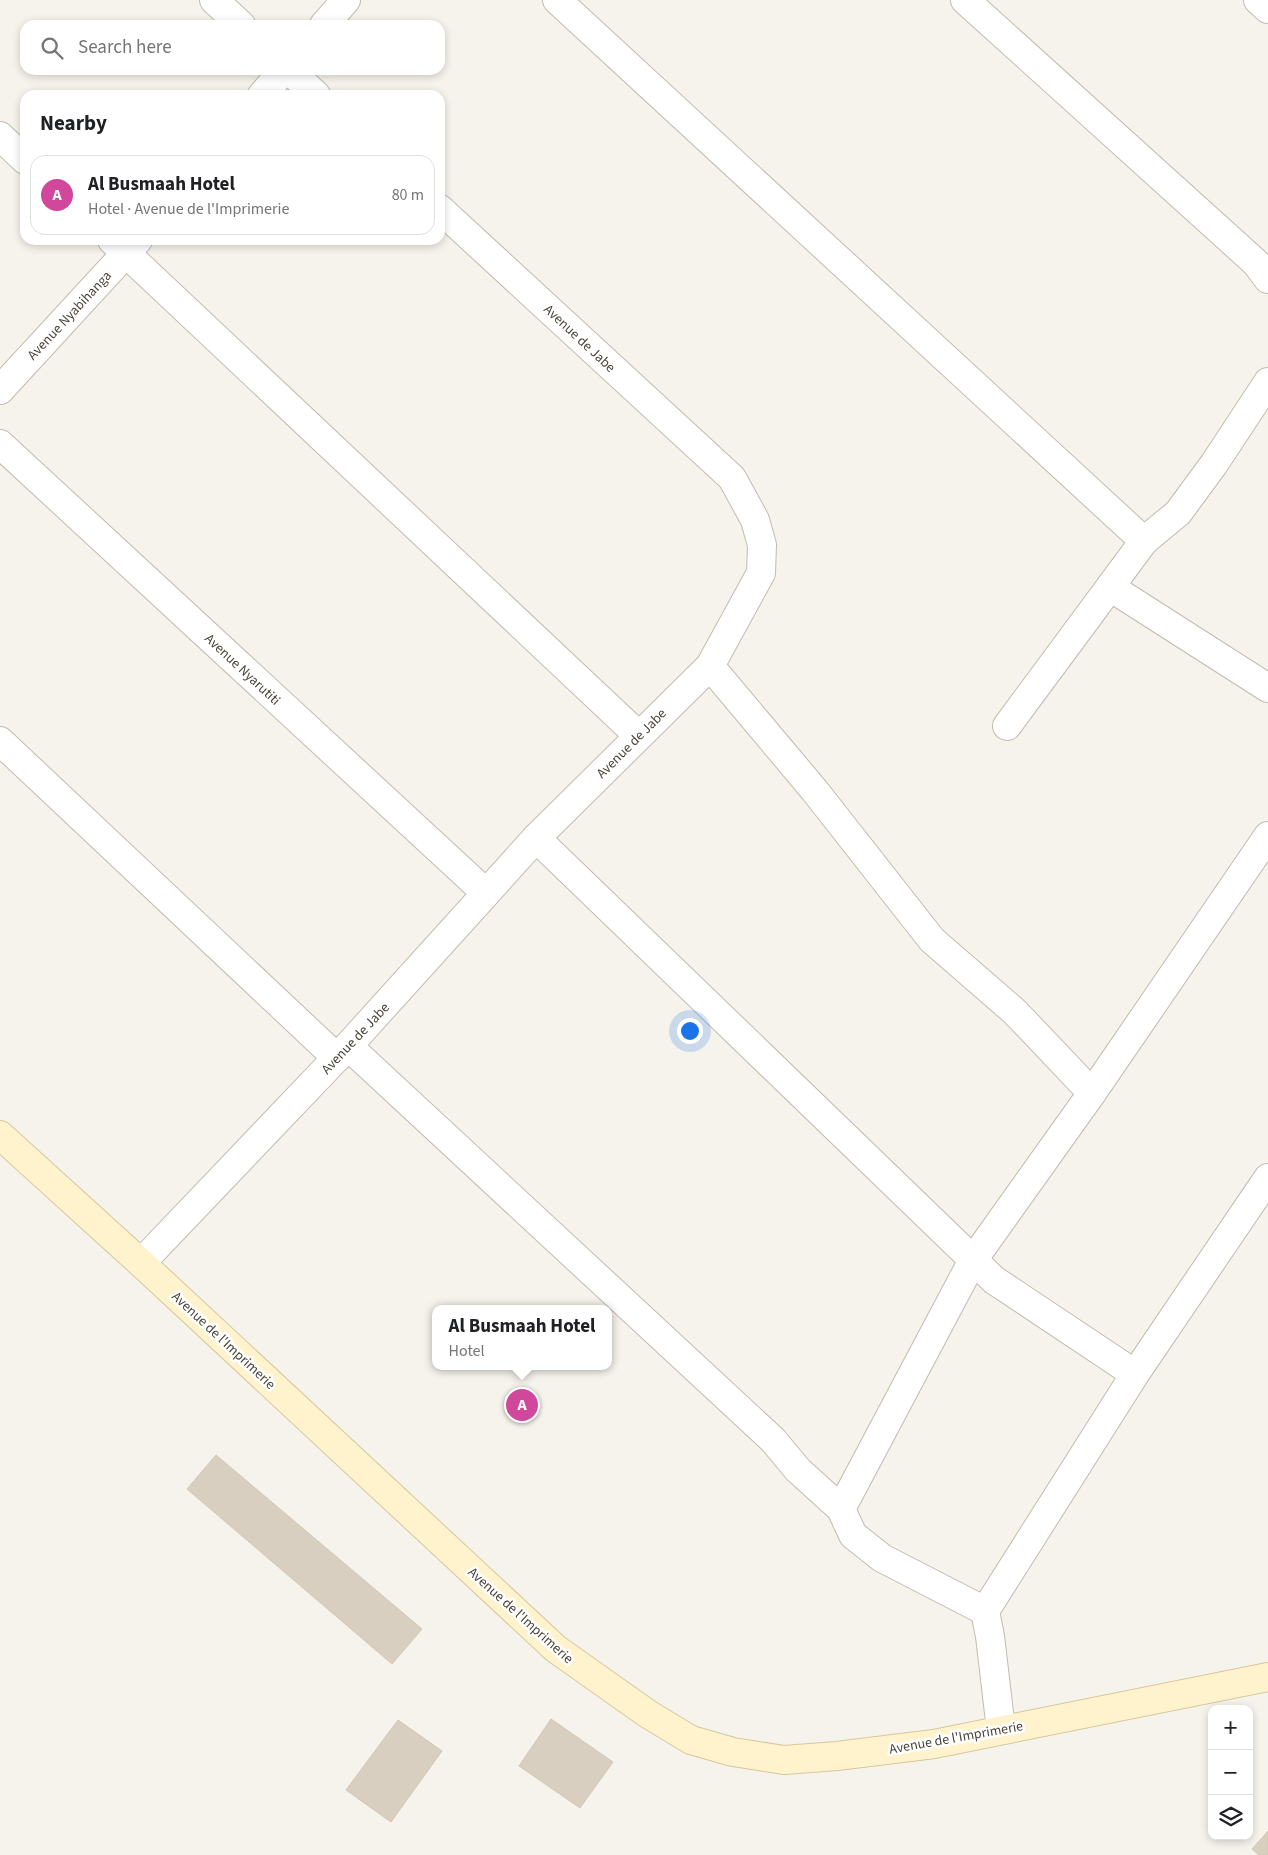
<!DOCTYPE html>
<html lang="en">
<head>
<meta charset="utf-8">
<style>
	body { margin:0; font-family:"Source Sans 3",sans-serif; background:#f6f6f6; color:#202124 }
	.controls { position:absolute; right:15px; bottom:15px; display:grid; overflow:hidden; border-radius:10px; box-shadow:0 2px 8px #0003 }
	.controls button { width:45px; height:45px; display:grid; place-items:center; padding:0; border:0; border-bottom:1px solid #e0e0e0; background:#fff; color:#202124; font:25px sans-serif }
	.you { position:absolute; left:689px; top:1030px; width:18px; height:18px; margin:-12px; border:4px solid #fff; border-radius:50%; background:#1a73e8; box-shadow:0 0 0 8px #1a73e833 }
	.badge { display:grid; place-items:center; width:32px; height:32px; border-radius:50%; background:#ea580c; color:#fff; font-size:16px; font-weight:700 }
	.pin { position:absolute; translate:-50% -50%; border:2px solid #fff; box-shadow:0 1px 5px #0006 }
	.popup { position:absolute; left:432px; top:1305px; width:180px; height:65px; box-sizing:border-box; display:grid; place-content:center; border-radius:10px; background:#fff; filter:drop-shadow(0 1px 4px #0005); font-size:16px; white-space:nowrap; color:#757577 }
	.popup b { font-size:19px; color:#202124 }
	.popup::after { content:''; position:absolute; left:50%; top:100%; margin-left:-10px; border:10px solid transparent; border-top-color:#fff }
	.list { margin:0; padding:0; list-style:none }
	h2 { display:flex; justify-content:space-between; align-items:center; height:65px; margin:0; padding:0 20px; font-size:21px }
	h2 small { font-size:16px; font-weight:400; color:#757577 }
	.list li { display:grid; grid-template-columns:32px 1fr auto; gap:15px; align-items:center; box-sizing:border-box; height:80px; margin:0 10px 10px; padding:0 10px; border:1px solid #e0e0e0; border-radius:15px }
	.list b { display:block; font-size:19px; white-space:nowrap }
	.list p { margin:0; font-size:16px; white-space:nowrap; color:#757577 }
	.list em { font-size:16px; font-style:normal; color:#757577 }
	.icon { flex:none; width:28px; height:28px; fill:none; stroke:currentColor; stroke-width:2; stroke-linecap:round; stroke-linejoin:round }
	.map { position:relative; flex:none; width:1268px; height:1855px; overflow:hidden }
	.search { position:absolute; background:#fff; box-shadow:0 2px 8px #0003; left:20px; top:20px; width:425px; height:55px; display:flex; align-items:center; gap:12px; box-sizing:border-box; padding:0 18px; border-radius:15px; color:#757577; font-size:19px }
	.panel { position:absolute; background:#fff; box-shadow:0 2px 8px #0003; left:20px; top:90px; width:425px; height:155px; border-radius:15px }
	.map>svg:first-child { display:block }
</style>
</head>
<body>
<div class="map">
<svg width="1268" height="1855" viewBox="0 0 1268 1855">
	<rect width="100%" height="100%" fill="#f6f3ec"/>
	<g fill="#d8cfc1" stroke="#d3c7b4">
		<polygon points="216,1455 422,1629 392,1664 187,1489"/>
		<polygon points="551,1719 613,1762 580,1808 519,1766"/>
		<polygon points="398,1720 442,1751 391,1822 346,1790"/>
		<polygon points="1268,1831 1268,1855 1259,1855 1252,1849"/>
	</g>
	<g fill="none" stroke-linecap="round" stroke-linejoin="round">
		<defs>
			<g id="street">
				<polyline points="214,0 241,25"/>
				<polyline points="557,0 1144,541 1007,726"/>
				<polyline points="965,0 1256,263 1268,279"/>
				<polyline points="1258,0 1268,9"/>
				<polyline points="324,25 346,0"/>
				<polyline points="289,70 316,95"/>
				<polyline points="262,95 284,70"/>
				<polyline points="0,136 25,160"/>
				<polyline points="112,240 638,735"/>
				<polyline points="0,390 138,240"/>
				<polyline points="0,444 486,893"/>
				<polyline points="1144,541 1178,513 1214,464 1268,382"/>
				<polyline points="1110,587 1268,688"/>
				<polyline points="710,666 815,791 932,940 1015,1012 1092,1093"/>
				<polyline points="0,741 337,1058"/>
				<polyline points="536,838 994,1280 1135,1374"/>
				<polyline points="348,1046 773,1440 798,1470 841,1509 853,1535 882,1558 985,1611"/>
				<polyline points="141,1263 348,1046 536,838 710,666 761,573 762,545 755,520 732,478 440,209"/>
				<polyline points="841,1509 973,1260 1092,1093 1268,836"/>
				<polyline points="1001,1730 990,1636 985,1611 1135,1374 1268,1178"/>
			</g>
			<polyline id="secondary" points="0,1135 141,1263 556,1649 648,1714 691,1740 733,1752 784,1760 837,1756 934,1744 1268,1677"/>
		</defs>
		<use href="#street" stroke="#c2bbae" stroke-width="30"/>
		<use href="#secondary" stroke="#d6c79b" stroke-width="30"/>
		<use href="#street" stroke="#fff" stroke-width="28"/>
		<use href="#secondary" stroke="#fff3cd" stroke-width="28"/>
	</g>
	<g text-anchor="middle" stroke-width="5" stroke-linejoin="round" paint-order="stroke">
		<g font-size="14" fill="#4b4439" stroke="#fff">
			<text transform="translate(69 315) rotate(-47)" y="5">Avenue Nyabihanga</text>
			<text transform="translate(580 338) rotate(43)" y="5">Avenue de Jabe</text>
			<text transform="translate(243 669) rotate(43)" y="5">Avenue Nyarutiti</text>
			<text transform="translate(631 743) rotate(-45)" y="5">Avenue de Jabe</text>
			<text transform="translate(355 1038) rotate(-47)" y="5">Avenue de Jabe</text>
			<text transform="translate(224 1340) rotate(43)" y="5">Avenue de l'Imprimerie</text>
			<text transform="translate(521 1615) rotate(42)" y="5">Avenue de l'Imprimerie</text>
			<text transform="translate(956 1737) rotate(-10)" y="5">Avenue de l'Imprimerie</text>
		</g>
	</g>
</svg>
<div class="controls">
<button>+</button>
<button>−</button>
<button><svg class="icon" aria-label="layers" viewBox="0 0 24 24"><path d="M12 4l9 5-9 5-9-5zM3 14l9 5 9-5"/></svg></button>
</div>
<div class="you"></div>
<div class="pin badge" style="left:522px;top:1405px;background:#d1479c">A</div>
<div class="popup"><b>Al Busmaah Hotel</b>Hotel</div>
<div class="search"><svg class="icon" aria-label="search" viewBox="0 0 24 24"><circle cx="10" cy="10" r="6"/><path d="M15 15l6 6"/></svg>Search here</div>
<section class="panel">
<h2>Nearby<small></small></h2>
<ul class="list">
<li><span class="badge" style="background:#d1479c">A</span><div><b>Al Busmaah Hotel</b><p>Hotel · Avenue de l'Imprimerie</p></div><em>80 m</em></li>
</ul>
</section>
</div>
</body>
</html>
